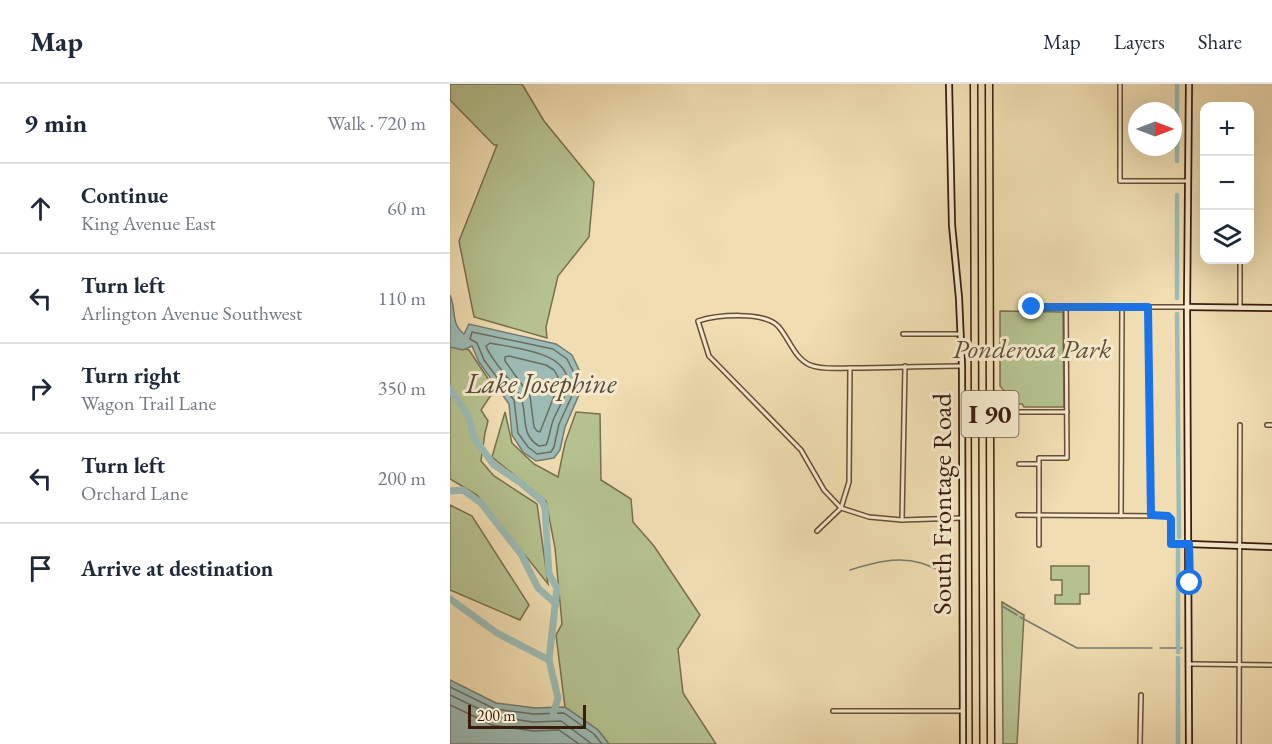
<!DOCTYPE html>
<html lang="en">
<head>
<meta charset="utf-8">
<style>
	body { margin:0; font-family:"EB Garamond",serif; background:#f2f2f3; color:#1f2937 }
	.controls { position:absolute; right:18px; top:18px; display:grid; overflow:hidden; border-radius:12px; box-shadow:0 6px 24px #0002 }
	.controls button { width:54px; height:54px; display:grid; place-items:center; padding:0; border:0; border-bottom:2px solid #e0e1e3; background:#fff; color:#1f2937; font:30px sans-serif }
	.compass { position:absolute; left:678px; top:18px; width:54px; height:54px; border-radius:50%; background:#fff; box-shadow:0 6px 24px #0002; rotate:90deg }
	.scale { position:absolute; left:18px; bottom:15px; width:118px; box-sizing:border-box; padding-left:6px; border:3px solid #3a1c0d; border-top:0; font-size:16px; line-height:21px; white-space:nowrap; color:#3a1c0d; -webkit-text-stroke:4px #f5eacd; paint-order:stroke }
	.stop { position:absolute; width:18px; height:18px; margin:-14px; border:4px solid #1a73e8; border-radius:50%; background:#fff }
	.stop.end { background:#1a73e8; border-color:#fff; box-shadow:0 2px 6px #0008 }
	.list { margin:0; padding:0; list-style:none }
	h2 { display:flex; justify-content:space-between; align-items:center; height:78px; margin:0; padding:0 24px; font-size:26px }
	h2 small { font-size:20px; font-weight:400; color:#747a83 }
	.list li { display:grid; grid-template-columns:39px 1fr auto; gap:18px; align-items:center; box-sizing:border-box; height:90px; padding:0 24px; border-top:2px solid #e0e1e3 }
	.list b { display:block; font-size:22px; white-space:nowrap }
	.list p { margin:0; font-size:20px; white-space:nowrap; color:#747a83 }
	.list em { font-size:20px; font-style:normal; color:#747a83 }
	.icon { flex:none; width:33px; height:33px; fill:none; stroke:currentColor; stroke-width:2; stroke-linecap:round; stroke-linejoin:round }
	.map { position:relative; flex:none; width:822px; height:660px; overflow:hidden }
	header { display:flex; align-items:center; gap:36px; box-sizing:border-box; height:84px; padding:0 30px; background:#fff; border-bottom:2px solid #e0e1e3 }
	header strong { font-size:28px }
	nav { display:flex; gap:33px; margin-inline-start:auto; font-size:21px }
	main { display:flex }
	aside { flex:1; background:#fff }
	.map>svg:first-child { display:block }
</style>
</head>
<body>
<header>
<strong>Map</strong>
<nav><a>Map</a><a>Layers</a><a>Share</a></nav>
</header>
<main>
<aside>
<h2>9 min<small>Walk · 720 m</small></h2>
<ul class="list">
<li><svg class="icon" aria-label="ahead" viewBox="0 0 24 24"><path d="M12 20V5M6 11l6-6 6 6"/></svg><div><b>Continue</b><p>King Avenue East</p></div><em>60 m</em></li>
<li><svg class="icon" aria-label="left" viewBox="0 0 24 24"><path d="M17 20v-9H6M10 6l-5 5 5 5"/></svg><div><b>Turn left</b><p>Arlington Avenue Southwest</p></div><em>110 m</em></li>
<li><svg class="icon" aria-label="right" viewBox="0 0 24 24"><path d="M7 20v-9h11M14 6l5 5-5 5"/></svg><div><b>Turn right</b><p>Wagon Trail Lane</p></div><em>350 m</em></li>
<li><svg class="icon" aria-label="left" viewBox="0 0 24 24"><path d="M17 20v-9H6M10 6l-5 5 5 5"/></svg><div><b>Turn left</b><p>Orchard Lane</p></div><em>200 m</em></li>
<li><svg class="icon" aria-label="arrive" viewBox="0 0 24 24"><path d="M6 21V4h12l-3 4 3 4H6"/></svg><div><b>Arrive at destination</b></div></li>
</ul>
</aside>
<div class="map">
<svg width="822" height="660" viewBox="0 0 822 660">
	<rect width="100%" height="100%" fill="#f0deb2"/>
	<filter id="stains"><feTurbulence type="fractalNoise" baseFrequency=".00333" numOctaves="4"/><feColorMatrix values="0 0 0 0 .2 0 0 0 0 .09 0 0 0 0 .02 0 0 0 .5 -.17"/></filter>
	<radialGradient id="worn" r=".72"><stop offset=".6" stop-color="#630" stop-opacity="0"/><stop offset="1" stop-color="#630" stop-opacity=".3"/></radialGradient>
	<g fill="#b5c28f" stroke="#786f4e" stroke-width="1.5">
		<polygon points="0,0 72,0 94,37 144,98 139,153 108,192 96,243 97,254 24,233 9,157 47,61 44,61 0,16"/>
		<polygon points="550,227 613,228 614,323 574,323 572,320 565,320 550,302"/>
		<polygon points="0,260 19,266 45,305 31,326 38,337 35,349 31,377 44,392 87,420 98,500 27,411 0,395"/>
		<polygon points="55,328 62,359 84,380 108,393 115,359 126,328 150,330 151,396 181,415 183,438 204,462 250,531 228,565 233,609 266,660 159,660 148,646 115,623 106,551 112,540 105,464 96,417 42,373"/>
		<polygon points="0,421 22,432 79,521 70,536 0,506"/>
		<polygon points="601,482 639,482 639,510 630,510 630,520 605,520 605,511 612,511 612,496 601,496"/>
		<polygon points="552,518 574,531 567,660 553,660"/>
	</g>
	<g fill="#9cbbb4" stroke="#757b71" stroke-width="1.5">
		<path d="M0,211C7,227 0,239 14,250L19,240L106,260L122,271L130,288L131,306L115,343L110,366L104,374L86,377L73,368L62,351L59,320L29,278L22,262L13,266L0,263Z"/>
		<polygon points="0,596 46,619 85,624 115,623 148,646 159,660 0,660"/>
	</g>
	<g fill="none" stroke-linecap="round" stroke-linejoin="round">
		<g stroke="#6b6c60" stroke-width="1.5">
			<polygon points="22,248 103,265 117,275 124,289 125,305 109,340 104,363 101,368 87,370 78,363 68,349 64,316 34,276 27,259 20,255"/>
			<path d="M40,259C64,264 124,268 117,304C115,314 108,325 104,334C100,343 100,353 96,361L89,362C71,351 77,335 72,317C68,301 43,281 36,262Z"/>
			<polygon points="59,272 96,281 104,286 108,293 108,302 90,348 87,347 84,343 80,312 55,277 55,273"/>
			<polyline points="0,603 45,625 84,630 114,629 144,650 152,660"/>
			<polyline points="0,611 44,632 83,638 111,637 142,660"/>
			<polyline points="0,621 42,641 83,647 109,646 129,660"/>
		</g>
		<g stroke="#757b71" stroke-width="1.5">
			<path d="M400,486C422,479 447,472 471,479C482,482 492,489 502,493"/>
			<polyline points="552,522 567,531"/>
			<polyline points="570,533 627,564 702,564"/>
			<polyline points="710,564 732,564"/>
		</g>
		<g stroke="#9cbbb4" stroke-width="4.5">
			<polyline points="727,0 727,77"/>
			<polyline points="727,111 727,214"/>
			<polyline points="727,230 729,453"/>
			<polyline points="728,568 728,465"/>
			<polyline points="728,660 728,574"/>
		</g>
		<g stroke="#9cbbb4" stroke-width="7">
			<polyline points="0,305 19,333 23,352 43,380 71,399 92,417 95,424 99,490 107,504 99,576 108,614 103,631"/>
			<polyline points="0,407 13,406 31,419 71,470 88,504 106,520"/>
			<polyline points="0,515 47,549 99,576"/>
		</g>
		<defs>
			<g id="street">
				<polyline points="670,0 670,97 738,97"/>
				<polyline points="790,176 790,224"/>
				<polyline points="582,223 737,223"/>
				<polyline points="698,223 701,431"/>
				<polyline points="453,250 510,250"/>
				<path d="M511,282C474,282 438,284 401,284C389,284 372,286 360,281C344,274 339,254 328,242C313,227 267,231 248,237L259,272L351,366L374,406L391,424L419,433L452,436L512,434"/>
				<polyline points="566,328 617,328"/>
				<polyline points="817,341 822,341"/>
				<polyline points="569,380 589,380 589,374 617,374 616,223"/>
				<polyline points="568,431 718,432 721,435 721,460 738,460"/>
				<polyline points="671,432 672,223"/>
				<polyline points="452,436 455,282"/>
				<polyline points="367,447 391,424 399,398 400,284"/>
				<polyline points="589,461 589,380"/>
				<polyline points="740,580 822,581"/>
				<polyline points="383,627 512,627"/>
				<polyline points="690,660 691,611"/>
				<polyline points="789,660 790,341"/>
			</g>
			<g id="secondary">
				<polyline points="499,0 502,141 509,214 512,282 513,660"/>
				<polyline points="739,0 737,223 739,660"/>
				<polyline points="737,223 822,224"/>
				<polyline points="739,460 822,463"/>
			</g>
			<g id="highway">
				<polyline points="524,0 526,660"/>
				<polyline points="539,0 541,660"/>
			</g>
		</defs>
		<use href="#street" stroke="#684c36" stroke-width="6"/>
		<use href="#secondary" stroke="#3a1c0d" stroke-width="8"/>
		<use href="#highway" stroke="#3a1c0d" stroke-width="9"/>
		<use href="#street" stroke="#f5eacd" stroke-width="3"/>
		<use href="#secondary" stroke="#f5eacd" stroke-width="4.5"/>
		<use href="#highway" stroke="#f0deb2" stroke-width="6"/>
	</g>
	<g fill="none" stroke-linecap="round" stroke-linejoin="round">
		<polyline stroke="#1a73e8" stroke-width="8" points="582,223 698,223 701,431 718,432 721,435 721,460 739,460 740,499"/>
	</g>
	<g text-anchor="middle" stroke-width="6" stroke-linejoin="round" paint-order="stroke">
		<rect fill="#f5eacd" stroke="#725a47" stroke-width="1.5" x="511.5" y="307" width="57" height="46" rx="4.5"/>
		<g font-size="26" font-weight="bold" fill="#3a1c0d">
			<text x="540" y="339">I 90</text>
		</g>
		<g font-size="27" font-style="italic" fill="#5f4e34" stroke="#f5eacd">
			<text x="582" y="274">Ponderosa Park</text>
		</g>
		<g font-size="27" fill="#3a1c0d" stroke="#f5eacd">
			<text transform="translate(492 420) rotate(-90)" y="9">South Frontage Road</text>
		</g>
		<g font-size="28" font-style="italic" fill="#574c3f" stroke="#f5eacd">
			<text x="91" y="309">Lake Josephine</text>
		</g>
	</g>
	<rect width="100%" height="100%" filter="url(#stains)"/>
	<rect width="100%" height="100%" fill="url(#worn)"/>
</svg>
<div class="controls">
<button>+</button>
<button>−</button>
<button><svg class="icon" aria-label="layers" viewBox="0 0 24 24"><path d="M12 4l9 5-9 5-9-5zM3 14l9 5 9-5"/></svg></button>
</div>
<svg class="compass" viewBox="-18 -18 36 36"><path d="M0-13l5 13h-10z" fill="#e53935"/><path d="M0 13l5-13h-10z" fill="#747a83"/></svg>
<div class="scale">200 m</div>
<div class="stop" style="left:740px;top:499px"></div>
<div class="stop end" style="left:582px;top:223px"></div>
</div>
</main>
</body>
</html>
